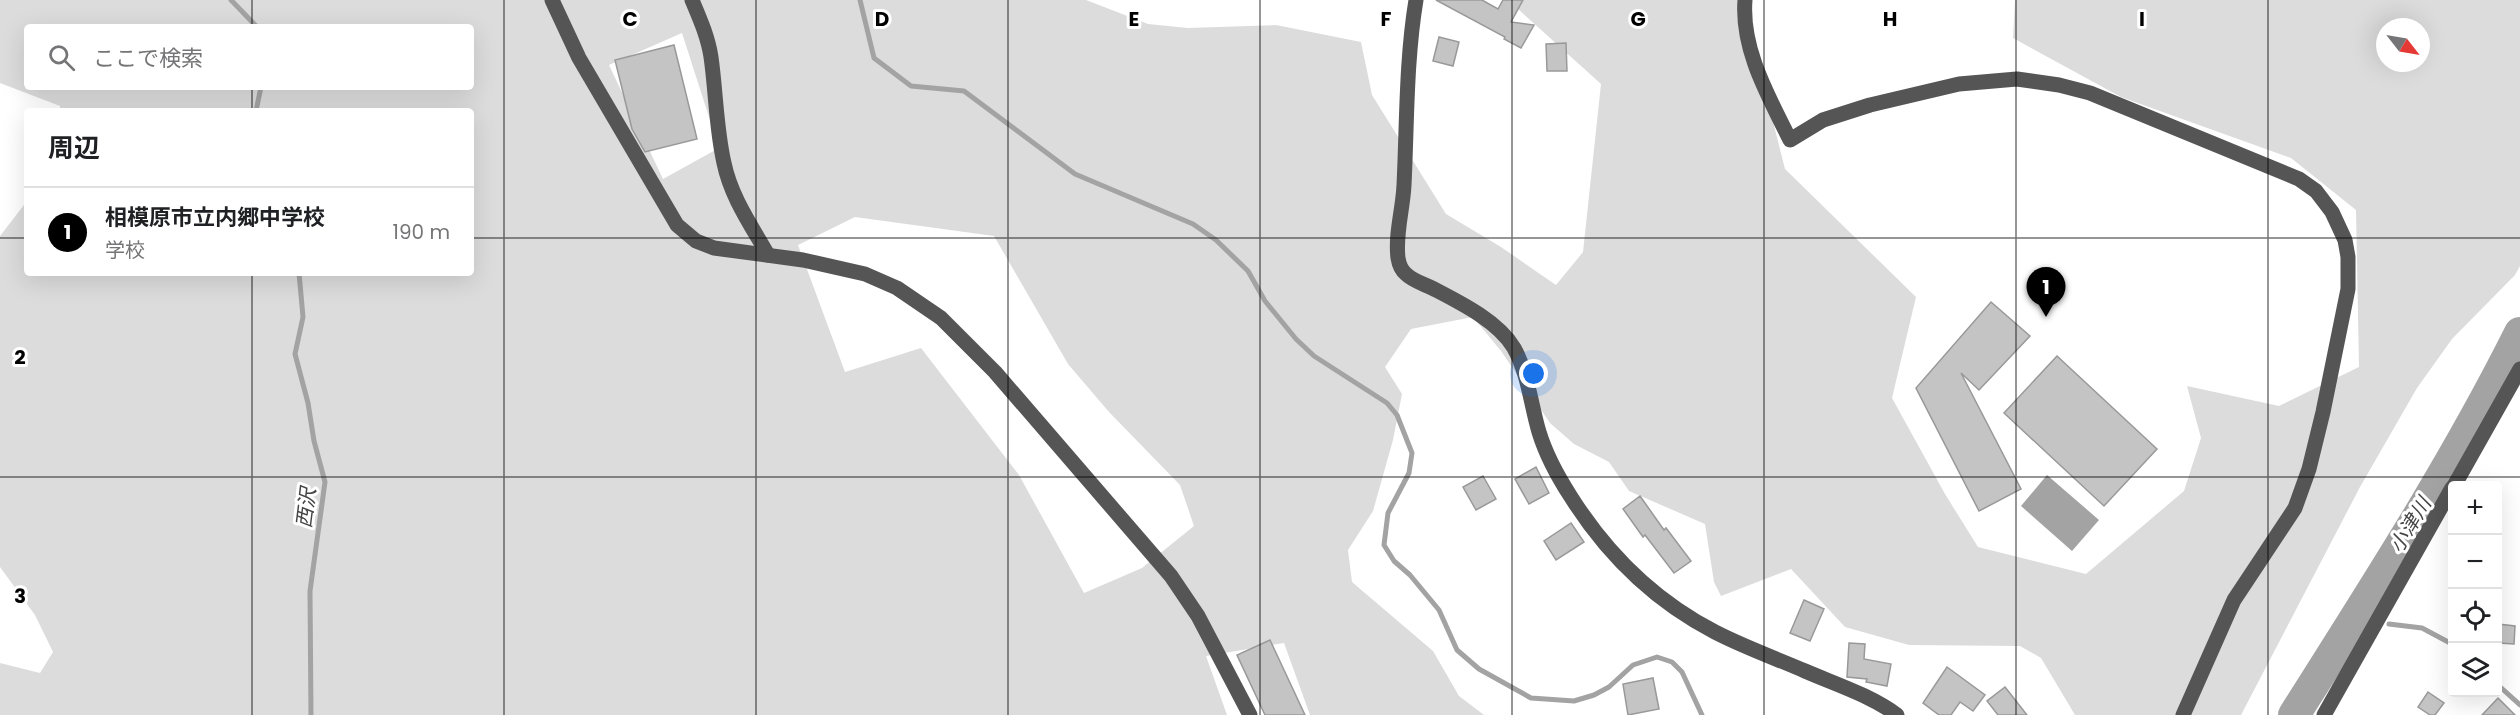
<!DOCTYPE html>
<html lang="ja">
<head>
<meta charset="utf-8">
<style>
	body { margin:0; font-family:Poppins,"Noto Sans JP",sans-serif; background:#f2f2f2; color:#202124 }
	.controls { position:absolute; right:18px; bottom:18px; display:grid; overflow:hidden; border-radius:6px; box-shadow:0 6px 24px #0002 }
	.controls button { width:54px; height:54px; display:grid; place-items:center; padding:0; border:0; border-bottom:2px solid #e0e0e0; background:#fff; color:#202124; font:30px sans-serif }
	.compass { position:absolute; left:2376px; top:18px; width:54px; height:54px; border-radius:50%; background:#fff; box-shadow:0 6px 24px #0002; rotate:121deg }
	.you { position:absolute; left:1534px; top:374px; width:21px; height:21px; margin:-15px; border:4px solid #fff; border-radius:50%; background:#1a73e8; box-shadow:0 0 0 9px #1a73e833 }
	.badge { display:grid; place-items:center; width:39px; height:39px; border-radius:50%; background:#000; color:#fff; font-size:20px; font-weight:700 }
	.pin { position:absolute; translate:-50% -50px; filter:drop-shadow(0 2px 3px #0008) }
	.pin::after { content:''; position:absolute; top:32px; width:21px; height:18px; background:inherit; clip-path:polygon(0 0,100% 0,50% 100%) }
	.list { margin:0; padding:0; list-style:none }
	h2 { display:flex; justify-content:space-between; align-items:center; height:78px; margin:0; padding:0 24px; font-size:26px }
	h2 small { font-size:20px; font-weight:400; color:#757577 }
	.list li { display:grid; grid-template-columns:39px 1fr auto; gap:18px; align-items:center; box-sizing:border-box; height:90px; padding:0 24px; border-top:2px solid #e0e0e0 }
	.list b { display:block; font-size:22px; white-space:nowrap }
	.list p { margin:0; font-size:20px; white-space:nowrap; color:#757577 }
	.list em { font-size:20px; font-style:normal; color:#757577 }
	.icon { flex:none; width:33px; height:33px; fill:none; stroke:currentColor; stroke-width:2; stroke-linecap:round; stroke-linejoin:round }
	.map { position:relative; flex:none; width:2520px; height:715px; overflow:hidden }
	.search { position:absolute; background:#fff; box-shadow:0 6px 24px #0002; left:24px; top:24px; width:450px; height:66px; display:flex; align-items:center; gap:15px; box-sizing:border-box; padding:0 21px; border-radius:6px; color:#757577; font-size:22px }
	.panel { position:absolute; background:#fff; box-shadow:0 6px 24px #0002; left:24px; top:108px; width:450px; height:168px; border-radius:6px }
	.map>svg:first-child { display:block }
</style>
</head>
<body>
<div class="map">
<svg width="2520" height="715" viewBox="0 0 2520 715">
	<rect width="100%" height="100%" fill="#fff"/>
	<path fill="#dcdcdc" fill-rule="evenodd" d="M0,0H1086L1148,24L1188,28L1276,25L1361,42L1372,95L1446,214L1501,247L1556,285L1583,252L1601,84L1508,0H1742L1785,169L1916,297L1892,398L1945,494L1978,547L2086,574L2184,491L2201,438L2187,386L2279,406L2359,367L2356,210L2291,158L2121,97L2013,38L2015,0H2520V266L2515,275L2452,339L2417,388L2360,487L2241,715H2075L2041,658L2020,646L1909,645L1845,627L1791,569L1721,596L1714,582L1705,524L1629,491L1609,462L1574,444L1550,423L1501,351L1473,317L1411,329L1385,367L1402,394L1393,440L1373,511L1348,550L1352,582L1433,651L1459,696L1484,715H1310L1284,643L1206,656L1227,715H0V663L40,673L53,652L35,615L0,567V236L27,201V273H471V111H60V106L0,83ZM27,27H471V87H27ZM2385,27H2421V63H2385ZM682,33L719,148L663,179L609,65ZM855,217L994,236L1068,364L1109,412L1180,485L1194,526L1142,568L1084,593L1019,475L921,348L845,372L798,245Z"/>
	<polygon fill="#a3a3a3" points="2047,475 2099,520 2072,551 2021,506"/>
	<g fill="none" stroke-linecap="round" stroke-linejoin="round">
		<g stroke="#a3a3a3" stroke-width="5">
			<polyline points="231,0 257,27"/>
			<polyline points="860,0 874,58 911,86 964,91 1075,174 1193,224 1216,240 1248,271 1265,301 1296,339 1314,356 1387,403 1397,415 1412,453 1409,473 1388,513 1384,545 1394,561 1410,575 1439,610 1457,650 1479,669 1531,698 1574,701 1594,695 1609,687 1633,665 1657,657 1672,662 1682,672 1702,715"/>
			<polyline points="256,111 261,87"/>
			<polyline points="299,273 303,317 295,354 308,403 314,441 325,482 310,591 311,715"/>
			<polyline points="2355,620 2362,621"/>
			<polyline points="2389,624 2422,628 2452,644"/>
			<polyline points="2498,685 2520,705"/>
		</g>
		<path stroke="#a3a3a3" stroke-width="32" d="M2294,715C2373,590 2454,465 2520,333"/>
	</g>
	<g fill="#c4c4c4" stroke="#999" stroke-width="1.5">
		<polygon points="1436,0 1482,0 1498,9 1503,0 1523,0 1511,22 1534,25 1521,48 1504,39 1505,37"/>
		<polygon points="1439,37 1459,42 1453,66 1433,61"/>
		<polygon points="1566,43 1567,71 1547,71 1546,44"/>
		<polygon points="674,45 697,139 645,152 632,129 615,60"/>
		<polygon points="1991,302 2030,336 1979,390 1961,373 2021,489 1979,511 1916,388"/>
		<polygon points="2057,356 2157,449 2104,506 2004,413"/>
		<polygon points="1536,467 1549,493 1529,504 1515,479"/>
		<polygon points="1483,476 1496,499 1476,510 1463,487"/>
		<polygon points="1640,496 1664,530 1666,528 1691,561 1674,573 1645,535 1643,537 1623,509"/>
		<polygon points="1571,523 1584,542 1556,560 1544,541"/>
		<polygon points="1804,600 1824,609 1810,641 1790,633"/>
		<polygon points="2498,624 2515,626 2514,644 2498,643"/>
		<polygon points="1270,640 1305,715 1265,715 1237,655"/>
		<polygon points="1849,643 1865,644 1864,659 1891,664 1887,686 1866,682 1867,679 1847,677"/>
		<polygon points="1947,667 1985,695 1973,711 1960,702 1951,715 1939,715 1923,703"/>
		<polygon points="1653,678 1659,709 1628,715 1623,684"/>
		<polygon points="2005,687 2027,715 1998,715 1987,701"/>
		<polygon points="2428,692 2444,703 2435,715 2430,715 2418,707"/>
		<polygon points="2498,698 2515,715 2482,715"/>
	</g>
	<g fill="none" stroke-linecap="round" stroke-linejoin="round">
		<g stroke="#555" stroke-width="15">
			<polyline points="552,0 579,58 677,225 696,241 714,248 803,260 865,274 897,288 941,318 995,372 1171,576 1198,616 1250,715"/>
			<path d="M692,0C700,19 708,37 711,57C716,92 716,128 724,163C731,197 751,225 768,255"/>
			<path d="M1416,0C1406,60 1407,124 1404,185C1403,209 1395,234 1398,258C1399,264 1401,270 1406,274C1413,281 1424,284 1432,288C1459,302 1498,321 1514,348C1528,373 1531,405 1539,432C1546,455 1558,477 1571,497C1607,554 1655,601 1715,632C1744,647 1775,658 1805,671C1835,684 1870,695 1897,715"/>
			<path d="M1745,0C1741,50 1769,97 1790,140L1823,120L1870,105L1959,84L2017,79L2059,85L2090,93L2299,179L2316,191L2332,212L2345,240L2348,257V289L2323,412L2309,469L2295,508L2234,600L2183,715"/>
			<polyline points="2454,486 2520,369"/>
			<polyline points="2324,715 2452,488"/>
		</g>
	</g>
	<path fill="none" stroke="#000" stroke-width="1.5" stroke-opacity="0.55" d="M252,0V27M504,0V715M756,0V715M1008,0V715M1260,0V715M1512,0V715M1764,0V715M2016,0V715M2268,0V715M252,87V111M0,238H27M471,238H2520M252,273V715M0,477H2520"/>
	<g text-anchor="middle" stroke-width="6" stroke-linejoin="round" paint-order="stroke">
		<g font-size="20" font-style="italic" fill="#444" stroke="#fff">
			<text transform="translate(306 508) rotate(-83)" y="7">西沢</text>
			<text transform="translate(2410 525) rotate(-59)" y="7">小津川</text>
		</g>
	</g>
	<g font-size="20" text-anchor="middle" font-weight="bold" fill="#000" stroke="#fff" stroke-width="6" stroke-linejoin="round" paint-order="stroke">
		<text x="630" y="26">C</text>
		<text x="882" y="26">D</text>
		<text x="1134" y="26">E</text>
		<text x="1386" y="26">F</text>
		<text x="1638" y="26">G</text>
		<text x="1890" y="26">H</text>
		<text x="2142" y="26">I</text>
		<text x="20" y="364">2</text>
		<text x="20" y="603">3</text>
	</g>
</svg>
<div class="controls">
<button>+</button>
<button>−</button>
<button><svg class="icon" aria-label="locate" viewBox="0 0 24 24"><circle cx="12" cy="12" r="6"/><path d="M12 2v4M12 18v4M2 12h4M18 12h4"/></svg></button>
<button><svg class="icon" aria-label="layers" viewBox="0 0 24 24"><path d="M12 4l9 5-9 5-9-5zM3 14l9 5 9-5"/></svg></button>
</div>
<svg class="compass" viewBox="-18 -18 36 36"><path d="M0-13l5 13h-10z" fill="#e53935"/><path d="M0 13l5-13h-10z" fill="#757577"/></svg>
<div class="you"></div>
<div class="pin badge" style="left:2046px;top:317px">1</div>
<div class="search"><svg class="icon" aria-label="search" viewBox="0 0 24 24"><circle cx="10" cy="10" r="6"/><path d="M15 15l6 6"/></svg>ここで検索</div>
<section class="panel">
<h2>周辺<small></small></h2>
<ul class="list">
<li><span class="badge">1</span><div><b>相模原市立内郷中学校</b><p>学校</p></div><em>190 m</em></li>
</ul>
</section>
</div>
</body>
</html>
